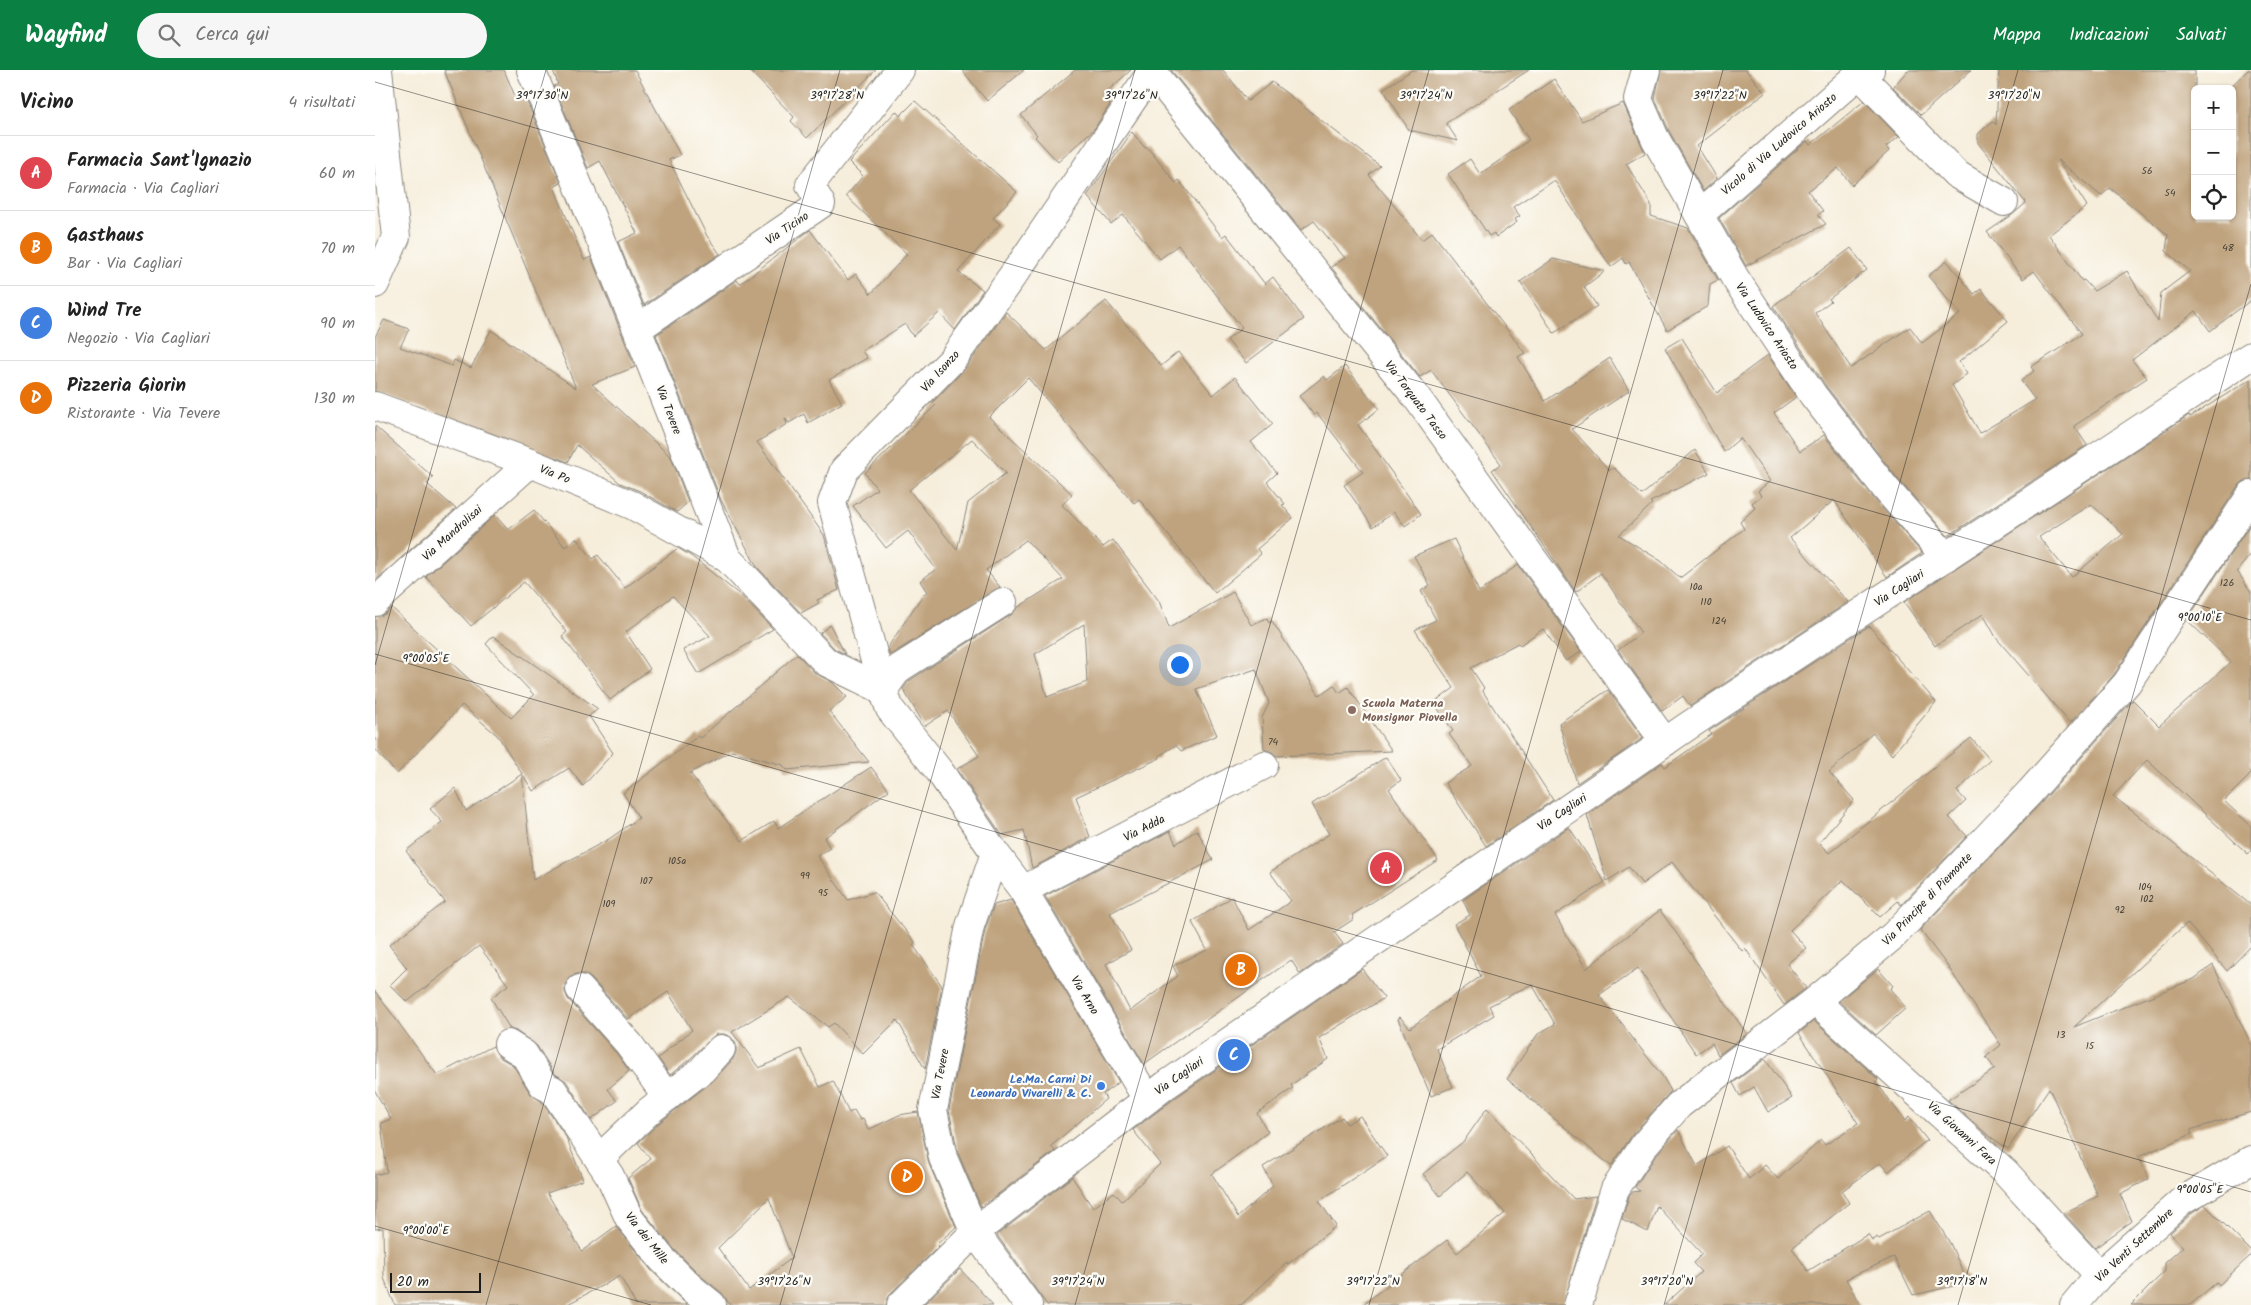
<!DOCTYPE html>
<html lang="it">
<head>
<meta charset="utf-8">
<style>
	body { margin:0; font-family:Kalam,sans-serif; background:#f6f6f6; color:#222 }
	.controls { position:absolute; right:15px; top:15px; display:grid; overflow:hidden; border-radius:8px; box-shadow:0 1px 4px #0004 }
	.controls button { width:45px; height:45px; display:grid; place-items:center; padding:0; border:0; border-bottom:1px solid #e0e0e0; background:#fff; color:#222; font:25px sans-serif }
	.scale { position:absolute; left:15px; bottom:12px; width:91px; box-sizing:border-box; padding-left:5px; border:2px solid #1c1c1c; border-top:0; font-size:14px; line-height:18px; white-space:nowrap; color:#1c1c1c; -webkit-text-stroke:4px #fdfcf7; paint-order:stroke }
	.you { position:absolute; left:804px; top:594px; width:18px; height:18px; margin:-12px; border:4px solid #fff; border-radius:50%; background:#1a73e8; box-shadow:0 0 0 8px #1a73e833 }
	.badge { display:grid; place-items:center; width:32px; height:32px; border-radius:50%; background:#0b8043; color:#fff; font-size:16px; font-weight:700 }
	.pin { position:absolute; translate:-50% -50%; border:2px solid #fff; box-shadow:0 1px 5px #0006 }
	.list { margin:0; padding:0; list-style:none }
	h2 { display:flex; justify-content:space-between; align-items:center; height:65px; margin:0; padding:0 20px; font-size:21px }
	h2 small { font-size:16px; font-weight:400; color:#767676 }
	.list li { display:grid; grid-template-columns:32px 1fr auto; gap:15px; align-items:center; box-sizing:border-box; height:75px; padding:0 20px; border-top:1px solid #e0e0e0 }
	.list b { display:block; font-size:19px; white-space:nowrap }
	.list p { margin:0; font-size:16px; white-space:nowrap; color:#767676 }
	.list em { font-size:16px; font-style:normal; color:#767676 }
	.icon { flex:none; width:28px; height:28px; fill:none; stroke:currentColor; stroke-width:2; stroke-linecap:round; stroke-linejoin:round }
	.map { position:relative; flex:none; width:1876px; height:1235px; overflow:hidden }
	header { display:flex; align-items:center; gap:30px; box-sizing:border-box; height:70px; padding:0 25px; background:#0b8043; color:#fff }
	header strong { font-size:24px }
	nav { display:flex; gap:28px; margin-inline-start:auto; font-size:18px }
	.search { width:350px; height:45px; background:#f6f6f6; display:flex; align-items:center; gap:12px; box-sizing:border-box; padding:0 18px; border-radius:28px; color:#767676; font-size:19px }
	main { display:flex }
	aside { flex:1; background:#fff }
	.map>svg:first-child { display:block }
</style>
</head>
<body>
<header>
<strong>Wayfind</strong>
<div class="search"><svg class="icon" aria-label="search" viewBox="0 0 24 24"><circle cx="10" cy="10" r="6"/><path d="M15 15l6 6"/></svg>Cerca qui</div>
<nav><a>Mappa</a><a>Indicazioni</a><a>Salvati</a></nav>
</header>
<main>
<aside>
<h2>Vicino<small>4 risultati</small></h2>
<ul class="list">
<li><span class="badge" style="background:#e0444e">A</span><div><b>Farmacia Sant'Ignazio</b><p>Farmacia · Via Cagliari</p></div><em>60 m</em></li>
<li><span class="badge" style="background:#e8710a">B</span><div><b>Gasthaus</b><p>Bar · Via Cagliari</p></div><em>70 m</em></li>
<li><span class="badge" style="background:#3f7fe0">C</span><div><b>Wind Tre</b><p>Negozio · Via Cagliari</p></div><em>90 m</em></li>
<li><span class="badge" style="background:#e8710a">D</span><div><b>Pizzeria Giorin</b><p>Ristorante · Via Tevere</p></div><em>130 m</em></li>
</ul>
</aside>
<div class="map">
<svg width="1876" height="1235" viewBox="0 0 1876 1235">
	<rect width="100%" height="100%" fill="#fdfcf7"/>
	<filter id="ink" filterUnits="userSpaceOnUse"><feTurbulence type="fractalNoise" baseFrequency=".02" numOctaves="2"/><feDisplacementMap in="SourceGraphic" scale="10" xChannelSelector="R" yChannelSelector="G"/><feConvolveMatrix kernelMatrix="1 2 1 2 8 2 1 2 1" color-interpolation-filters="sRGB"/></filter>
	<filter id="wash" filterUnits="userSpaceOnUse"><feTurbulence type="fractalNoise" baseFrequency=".0096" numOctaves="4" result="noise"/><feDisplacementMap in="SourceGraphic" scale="20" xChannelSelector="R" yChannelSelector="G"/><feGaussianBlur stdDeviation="1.12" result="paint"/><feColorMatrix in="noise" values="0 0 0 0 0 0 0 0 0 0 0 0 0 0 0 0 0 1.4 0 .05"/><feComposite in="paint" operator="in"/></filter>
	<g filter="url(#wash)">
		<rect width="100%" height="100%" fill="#f6edda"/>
		<g id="blocks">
			<g fill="#bfa37e" fill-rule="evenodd">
				<polygon points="69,0 129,0 142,31 150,27 186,113 179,117 209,190 216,187 260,297 217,314 296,387 313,432 302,442 265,421 245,413 202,375 193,392 0,321 0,267 9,250 34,259 25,277 77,296 79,290 96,298 116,260 201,318"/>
				<polygon points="178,0 260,0 305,85 294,90 332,166 345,184 269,235 243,172 262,163 225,91 213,98 179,16 183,14"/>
				<polygon points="374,0 501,0 432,68 416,51 419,47"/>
				<polygon points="587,0 649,0 612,31"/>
				<polygon points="700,0 756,0 728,25 735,34 720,58 683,92 660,67 662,65 646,45"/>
				<polygon points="796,0 848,0 873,31 897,12 1005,96 994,105 1047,170 1057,162 1150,283 1143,287 1170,331 1235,288 1254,321 1197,359 1234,400 1239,398 1267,425 1320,380 1334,403 1275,432 1277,434 1244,465 1286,491 1305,508 1369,459 1365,452 1380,438 1377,433 1386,426 1383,421 1395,411 1365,368 1349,382 1290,278 1307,268 1342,323 1393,285 1421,327 1399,343 1425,381 1449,365 1499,429 1547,483 1512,507 1459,430 1415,468 1473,532 1315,636 1308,626 1287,641 1243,580 1266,563 1226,503 1201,522 1117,400 1126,394 1056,300 1045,307 956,197 970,188 939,151 926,160"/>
				<polygon points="1037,0 1154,0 1071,53 1083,71 1034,60 1008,19"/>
				<polygon points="1286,0 1371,0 1390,23 1322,76 1342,108 1328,121 1294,61 1280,28"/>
				<polygon points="1533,0 1596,0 1546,45 1518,17"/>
				<path d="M1624,0H1820V146H1857V19H1853L1873,0H1876V230L1835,261L1821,241L1757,290L1772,308L1699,356L1712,375L1573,466L1523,409L1451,316L1398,236L1476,178L1492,200L1454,229L1456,231L1440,243L1476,298L1535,257L1547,273L1585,244L1553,206L1572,191L1599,224L1606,219L1633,251L1584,292L1592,304L1577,315L1605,363L1660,330L1646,311L1659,301L1656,297L1707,264L1659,201L1648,209L1612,162L1637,145L1651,133L1603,73V64L1618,51L1621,55ZM1683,90L1726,126L1735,118L1793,165L1791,181L1815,201L1786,223L1783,252L1752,201L1719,221L1709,210L1707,211L1674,165L1712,136Z"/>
				<polygon points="1179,9 1207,51 1248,33 1270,83 1251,94 1276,134 1276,146 1313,158 1343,210 1335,214 1333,236 1292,260 1254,192 1251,194 1248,188 1236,197 1179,110 1138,137 1145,146 1140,149 1142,152 1121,167 1119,163 1114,166 1073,104 1095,89 1105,104 1154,70 1134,40"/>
				<polygon points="540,31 642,122 618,148 625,154 583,202 608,220 580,260 564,243 538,266 530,254 487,281 492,288 454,310 467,333 433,353 429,344 414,353 410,348 412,354 382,372 449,465 464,520 442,530 444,533 426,543 382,497 346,430 281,265 362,210 365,214 435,160 473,210 481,204 496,224 532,184 471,126 488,106 474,92 521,41 525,46"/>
				<polygon points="1489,31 1524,67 1511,77 1514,81 1477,115 1463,98 1433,121 1448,141 1443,145 1451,154 1371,196 1344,148 1432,71 1435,75"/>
				<polygon points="757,62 770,78 772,77 801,113 804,110 847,167 851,164 890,214 898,207 929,249 871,293 852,270 867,258 803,175 785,189 748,145 736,154 712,126"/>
				<polygon points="1178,189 1230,201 1209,217 1222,236 1179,263 1145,212"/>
				<path d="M731,231L786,296L803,282L838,325L860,307L898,354L876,372L902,403L892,412L910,434L907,435L918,448L882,479L886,484L840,523L764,429L759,433L653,308L614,347L697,424L687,435L728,477L738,470L784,531L794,558L858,522L876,555L892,548L894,553L897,551L944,625L959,615L964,623L973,617L1017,681L902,686L897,682L889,679L887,648L894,633L881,599L821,619L842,665L806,681L801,675L784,686L785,688L701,727L715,767L657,798L649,760L627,765L582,699L604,686L573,641L550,656L528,619L534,611L636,545L642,538L688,509L651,470L611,500L625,517L515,585L513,577L547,526L552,522L545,511L561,499L533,461L511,478L478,436L502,419L490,403L561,335L558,332L590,299L631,242L671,280ZM597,369L631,403L593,433L582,480L534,420ZM709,554L712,612L672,627L660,584Z"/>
				<polygon points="970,296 1004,339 983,355 1046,444 1030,456 1019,442 998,457 969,415 988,402 942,343 939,345 924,326 949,306 952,310"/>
				<path d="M1876,309V410L1869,411L1863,416L1738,606L1695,653L1622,569L1608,544L1560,576L1529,532L1814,345L1815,347ZM1716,434L1748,464L1697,507L1664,467Z"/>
				<polygon points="0,356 58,407 52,414 81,439 0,511"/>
				<polygon points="159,440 190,477 201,468 218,489 223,485 250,518 303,478 316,486 365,525 398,559 323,604 308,580 335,566 298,526 251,562 275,599 235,630 187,566 192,562 149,512 96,556 51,507 120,445 133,460"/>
				<polygon points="1876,453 1876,484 1862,501 1876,522 1876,704 1849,731 1876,756 1876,781 1873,784 1772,690 1738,726 1876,835 1876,876 1852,901 1812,853 1699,957 1819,909 1838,895 1876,974 1876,1042 1815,1060 1817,1064 1763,1087 1774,1109 1745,1124 1757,1151 1720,1178 1689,1143 1723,1126 1674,1018 1633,1079 1613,1065 1573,1030 1620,999 1611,987 1626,975 1571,894 1545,860 1667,732 1758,630 1784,656 1856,592 1812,550"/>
				<polygon points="1079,469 1104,522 1143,495 1206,582 1191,591 1168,559 1145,575 1143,573 1096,598 1109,618 1107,620 1178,730 1111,776 1070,713 1097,696 1074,664 1078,661 1059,633 1079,618 1040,560 1061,550 1046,521 1055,515 1039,486"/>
				<polygon points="17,538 136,648 159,625 111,574 118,566 223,639 214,646 238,683 208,716 194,698 158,721 123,666 87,635 22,704 0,679 0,547 10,544"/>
				<polygon points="455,555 470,584 460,579 445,563"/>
				<polygon points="1494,556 1561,632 1517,685 1498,663 1454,702 1479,730 1444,773 1454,783 1596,668 1615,690 1582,721 1591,731 1574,747 1592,766 1526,835 1523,831 1505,847 1468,810 1415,860 1431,878 1412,894 1431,918 1409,935 1370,878 1367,881 1297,792 1267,814 1254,797 1232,811 1212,745 1287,693 1290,697 1336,664 1334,661"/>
				<path d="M422,584L440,603L457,612L472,627L454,641L494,692L412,700L408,695L357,681L315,703L367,771L399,751L403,758L496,697L514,720L449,768L455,778L442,786L473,830L499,822L540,872L538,875L567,916L550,999L522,950L488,984L459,953L453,957L414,927L357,962L384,998L426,979L445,1017L458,1011L474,1043L479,1040L485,1050L488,1049L493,1060L524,1045L543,1042L554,1094L581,1157L562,1174L564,1176L515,1224L511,1235H355L347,1223L326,1206L299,1179L267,1140L253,1108L276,1089L263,1073L284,1053L338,1011L358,989L361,982V974L356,967L349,964H341L316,988L295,1005L283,988L317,960L293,922L253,949L217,909L210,904H201L194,908L190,914V922L193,929L242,984L254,1001L233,1019L242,1031L216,1050L191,1011L179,1003L162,976L141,961L135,959L116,928L133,915L104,876L32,932L15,915L32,898L14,875L70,832L31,781L67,752L55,739L80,718L91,741L147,704L158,810L234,769L264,748L248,723L323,666L325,668ZM394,1128L417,1188L374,1220L343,1178Z"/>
				<polygon points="1233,620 1268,668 1202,713 1184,653"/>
				<polygon points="1011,687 1026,710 1014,719 1063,790 977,845 979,849 959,862 968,874 925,904 916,890 769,994 670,826 795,761 801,774 822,760 838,790 735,843 756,880 731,894 755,941 803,906 798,896 832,880 817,852 857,827 874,860 916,831 895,802 954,764 937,734"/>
				<polygon points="1194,757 1230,812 1180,845 1211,899 1285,840 1372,964 1343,985 1337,973 1321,984 1263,898 1224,925 1288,1007 1296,1021 1258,1064 1236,1096 1132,1009 1163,964 1180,954 1157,914 1114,936 1119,945 1062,979 1078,1017 1056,1026 1023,949 1025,947 1035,958 1106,906 1079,854 1095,845 1088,830"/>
				<polygon points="636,830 744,1012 728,1024 731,1029 676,1076 680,1081 606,1137 583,1083 574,1040 610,860 619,835"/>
				<polygon points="987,899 1009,928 944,968 953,989 916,1015 918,1018 882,1043 893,1062 837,1104 863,1147 898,1116 888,1097 967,1047 972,1054 985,1046 1012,1086 944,1131 961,1156 913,1194 912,1192 866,1235 672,1235 622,1165 697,1107 718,1138 739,1122 747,1131 785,1094 758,1060 800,1028"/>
				<polygon points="1503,899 1518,916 1515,919 1531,938 1501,965 1464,931"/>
				<polygon points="0,921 62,1005 118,976 124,987 138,995 155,1023 167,1032 191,1067 208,1110 172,1123 207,1181 241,1156 276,1200 312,1235 261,1235 245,1206 191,1235 20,1235 9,1208 8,1158 0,1159 0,1105 12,1102 6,1053 16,1049 0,1021"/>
				<polygon points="1439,951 1503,1009 1501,1012 1530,1051 1534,1047 1552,1070 1513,1102 1505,1093 1467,1121 1474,1133 1417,1178 1433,1201 1493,1164 1497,1170 1502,1167 1504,1169 1555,1141 1575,1173 1593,1213 1538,1225 1519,1187 1471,1209 1485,1235 1289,1235 1326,1202 1318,1193 1327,1184 1282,1136 1273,1162 1247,1149 1254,1126 1257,1122 1265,1121 1260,1117 1282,1084 1303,1060 1322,1096 1352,1076 1374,1109 1390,1095 1403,1109 1446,1070 1450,1075 1483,1053 1424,963"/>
				<polygon points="1390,989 1417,1028 1393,1042 1379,1017 1365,1026 1358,1013"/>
				<polygon points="1112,1038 1199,1129 1221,1126 1188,1235 987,1235 1072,1170 1082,1183 1130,1143 1092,1102 1065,1126 1048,1104 1089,1071"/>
				<polygon points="1830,1135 1876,1181 1876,1185 1844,1215 1842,1212 1815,1235 1756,1235 1790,1201 1790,1193 1808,1177 1795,1163 1816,1144"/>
				<polygon points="585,1199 618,1235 548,1235"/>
			</g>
		</g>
	</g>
	<g filter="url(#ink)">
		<use href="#blocks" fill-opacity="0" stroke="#89847b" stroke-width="1"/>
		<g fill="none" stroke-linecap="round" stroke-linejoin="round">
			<defs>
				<g id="minor">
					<polyline points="156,0 262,259 352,488 451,592 508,620 515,639 565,702 620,783 648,820 772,1029"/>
					<polyline points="776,0 1042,328 1290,672"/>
					<polyline points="1271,0 1263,29 1280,68 1360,208 1438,325 1511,419 1571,487"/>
					<polyline points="1484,4 1581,104 1629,132"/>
					<polyline points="1324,145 1484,4 1495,0"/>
					<polyline points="0,214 21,167 3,0"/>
					<polyline points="262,259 446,134 435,115 525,0"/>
					<polyline points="0,336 155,393 257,435 352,488"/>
					<polyline points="0,532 155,393"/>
					<polyline points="508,620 457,433 469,400 577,290 646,194 777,1"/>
					<polyline points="508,620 523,599 628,532"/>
					<polyline points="620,783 595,856 558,1040 568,1088 600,1162 653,1235"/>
					<polyline points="648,820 889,695"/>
					<polyline points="205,919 254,974 292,1027"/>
					<polyline points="1440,931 1631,1103 1724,1205"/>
					<polyline points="133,974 149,984 168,1015 178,1020 235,1106 254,1148 287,1189 316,1218 337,1235"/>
					<polyline points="224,1089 274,1041 327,1000 346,979"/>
					<polyline points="1203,1235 1240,1119 1270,1074 1304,1035 1440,931 1519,865 1655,722 1752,613 1876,425"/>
					<polyline points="1699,1235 1724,1205 1807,1131 1876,1090"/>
				</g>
				<polyline id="major" points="526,1235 600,1162 791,1015 1313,656 1876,286"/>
			</defs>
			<use href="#minor" stroke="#89847b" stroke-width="30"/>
			<use href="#major" stroke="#89847b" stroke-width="30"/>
			<use href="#minor" stroke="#fff" stroke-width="28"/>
			<use href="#major" stroke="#fff" stroke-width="28"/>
		</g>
	</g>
	<path fill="none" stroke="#1c1c1c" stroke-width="1" stroke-opacity="0.45" d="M0,12L1876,550M0,584L1876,1122M0,595L171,0M0,1156L276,1235M111,1235L465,0M405,1235L760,0M700,1235L1054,0M994,1235L1348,0M1289,1235L1643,0M1583,1235L1876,214"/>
	<circle fill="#8d6e63" stroke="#fdfcf7" stroke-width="2" cx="977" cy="640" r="5"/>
	<circle fill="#3f7fe0" stroke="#fdfcf7" stroke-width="2" cx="726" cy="1016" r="5"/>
	<g text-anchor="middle" stroke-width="4.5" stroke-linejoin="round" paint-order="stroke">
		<g font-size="10" fill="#453e34">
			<text x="1772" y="104">56</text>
			<text x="1795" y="126">54</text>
			<text x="1853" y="181">48</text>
			<text x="1852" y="516">126</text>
			<text x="1321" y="520">10a</text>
			<text x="1331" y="535">110</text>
			<text x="1344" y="554">124</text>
			<text x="898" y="675">74</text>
			<text x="302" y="794">105a</text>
			<text x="430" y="809">99</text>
			<text x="271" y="814">107</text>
			<text x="1770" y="820">104</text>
			<text x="448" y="826">95</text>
			<text x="1772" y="832">102</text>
			<text x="234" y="837">109</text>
			<text x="1745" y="843">92</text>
			<text x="1686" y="968">13</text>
			<text x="1715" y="979">15</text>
		</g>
		<g font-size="12" fill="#1c1c1c" stroke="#fdfcf7">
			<text transform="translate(1404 74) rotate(-41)" y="4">Vicolo di Via Ludovico Ariosto</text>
			<text transform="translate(412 158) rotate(-34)" y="4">Via Ticino</text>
			<text transform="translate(1392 256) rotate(56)" y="4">Via Ludovico Ariosto</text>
			<text transform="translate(565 301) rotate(-48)" y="4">Via Isonzo</text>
			<text transform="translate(1041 330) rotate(53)" y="4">Via Torquato Tasso</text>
			<text transform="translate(294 340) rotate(69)" y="4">Via Tevere</text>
			<text transform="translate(180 404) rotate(22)" y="4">Via Po</text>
			<text transform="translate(77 463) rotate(-42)" y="4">Via Mandrolisai</text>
			<text transform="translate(1524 518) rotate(-33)" y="4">Via Cagliari</text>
			<text transform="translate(1187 742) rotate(-34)" y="4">Via Cagliari</text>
			<text transform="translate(769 758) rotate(-27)" y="4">Via Adda</text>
			<text transform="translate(1552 829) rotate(-46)" y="4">Via Principe di Piemonte</text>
			<text transform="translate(710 925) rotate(59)" y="4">Via Arno</text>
			<text transform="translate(565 1004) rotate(-79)" y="4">Via Tevere</text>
			<text transform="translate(804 1006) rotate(-35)" y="4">Via Cagliari</text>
			<text transform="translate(1587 1063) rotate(42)" y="4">Via Giovanni Fara</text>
			<text transform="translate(272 1168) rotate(52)" y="4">Via dei Mille</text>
			<text transform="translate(1759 1175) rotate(-43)" y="4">Via Venti Settembre</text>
		</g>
		<g font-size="12" font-weight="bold" fill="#785e54" stroke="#fdfcf7" text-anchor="start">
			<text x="987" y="637">Scuola Materna<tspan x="987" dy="14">Monsignor Piovella</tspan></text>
		</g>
		<g font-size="12" font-weight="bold" fill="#366cbe" stroke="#fdfcf7" text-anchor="end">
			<text x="716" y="1013">Le.Ma. Carni Di<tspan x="716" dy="14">Leonardo Vivarelli &amp; C.</tspan></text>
		</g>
	</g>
	<g font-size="12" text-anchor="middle" fill="#1c1c1c" stroke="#fdfcf7" stroke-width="4.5" stroke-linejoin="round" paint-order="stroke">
		<text x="167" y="29">39°17'30"N</text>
		<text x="462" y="29">39°17'28"N</text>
		<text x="756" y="29">39°17'26"N</text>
		<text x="1051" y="29">39°17'24"N</text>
		<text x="1345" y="29">39°17'22"N</text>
		<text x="1639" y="29">39°17'20"N</text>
		<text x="1825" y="551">9°00'10"E</text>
		<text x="51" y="592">9°00'05"E</text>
		<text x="1825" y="1123">9°00'05"E</text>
		<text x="51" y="1164">9°00'00"E</text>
		<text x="409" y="1215">39°17'26"N</text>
		<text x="703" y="1215">39°17'24"N</text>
		<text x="998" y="1215">39°17'22"N</text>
		<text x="1292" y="1215">39°17'20"N</text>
		<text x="1587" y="1215">39°17'18"N</text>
	</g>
</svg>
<div class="controls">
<button>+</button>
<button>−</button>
<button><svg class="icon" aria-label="locate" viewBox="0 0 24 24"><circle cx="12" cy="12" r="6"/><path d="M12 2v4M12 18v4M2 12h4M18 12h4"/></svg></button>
</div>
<div class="scale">20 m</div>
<div class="you"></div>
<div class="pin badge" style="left:1011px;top:798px;background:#e0444e">A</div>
<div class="pin badge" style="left:866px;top:900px;background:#e8710a">B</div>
<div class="pin badge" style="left:859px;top:985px;background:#3f7fe0">C</div>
<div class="pin badge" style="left:532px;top:1107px;background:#e8710a">D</div>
</div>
</main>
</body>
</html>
